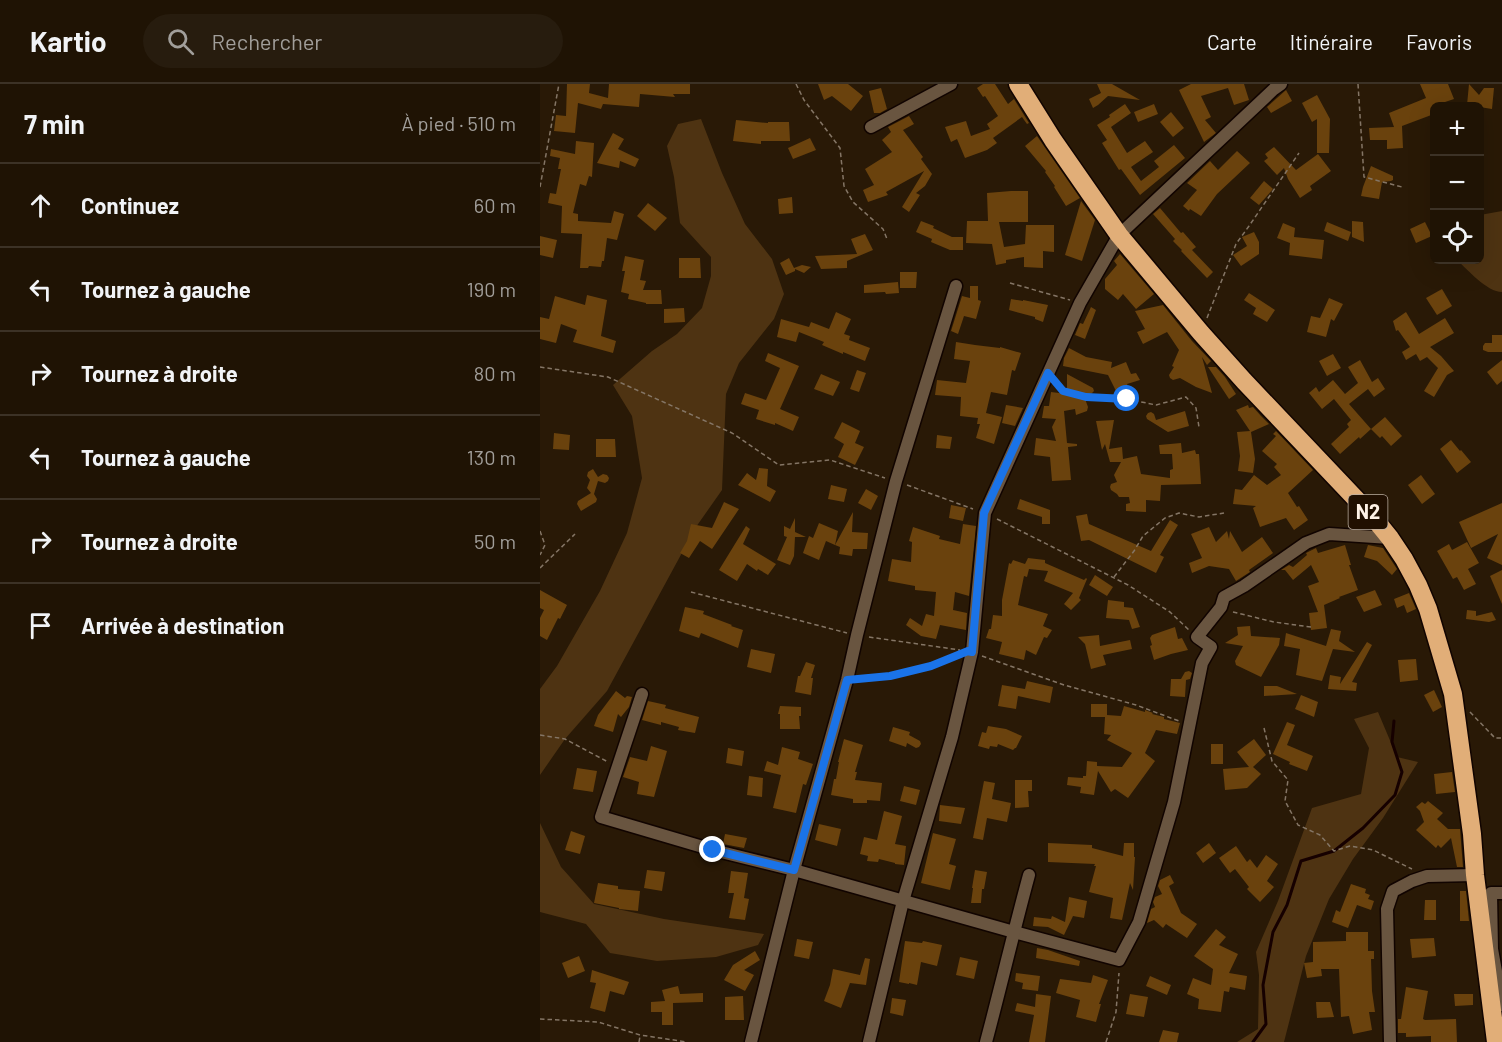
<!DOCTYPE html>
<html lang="fr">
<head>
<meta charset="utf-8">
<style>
	body { margin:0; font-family:Barlow,sans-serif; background:#271c0e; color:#f1f3f6 }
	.controls { position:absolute; right:18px; top:18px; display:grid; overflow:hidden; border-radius:9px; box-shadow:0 6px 24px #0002 }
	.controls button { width:54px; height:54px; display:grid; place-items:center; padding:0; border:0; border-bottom:2px solid #3c3226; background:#1f1304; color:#f1f3f6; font:30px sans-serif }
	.stop { position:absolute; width:18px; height:18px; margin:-14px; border:4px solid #1a73e8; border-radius:50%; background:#fff }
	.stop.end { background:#1a73e8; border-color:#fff; box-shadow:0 2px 6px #0008 }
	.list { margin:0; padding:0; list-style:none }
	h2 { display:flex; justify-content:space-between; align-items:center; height:78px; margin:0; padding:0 24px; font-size:26px }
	h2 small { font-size:20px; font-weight:400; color:#a19e9a }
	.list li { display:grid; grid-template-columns:39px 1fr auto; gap:18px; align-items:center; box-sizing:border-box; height:84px; padding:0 24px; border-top:2px solid #3c3226 }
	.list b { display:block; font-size:22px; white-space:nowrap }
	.list em { font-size:20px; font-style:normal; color:#a19e9a }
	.icon { flex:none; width:33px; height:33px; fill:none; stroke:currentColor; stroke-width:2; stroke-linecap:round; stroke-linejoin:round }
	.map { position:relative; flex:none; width:962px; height:958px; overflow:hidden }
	header { display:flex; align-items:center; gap:36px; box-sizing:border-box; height:84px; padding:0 30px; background:#1f1304; border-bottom:2px solid #3c3226 }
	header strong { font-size:28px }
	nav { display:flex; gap:33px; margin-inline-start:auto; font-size:21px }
	.search { width:420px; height:54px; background:#271c0e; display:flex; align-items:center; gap:15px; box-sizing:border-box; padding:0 21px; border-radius:33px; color:#a19e9a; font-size:22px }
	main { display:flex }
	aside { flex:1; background:#1f1304 }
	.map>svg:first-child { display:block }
</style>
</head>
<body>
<header>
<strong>Kartio</strong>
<div class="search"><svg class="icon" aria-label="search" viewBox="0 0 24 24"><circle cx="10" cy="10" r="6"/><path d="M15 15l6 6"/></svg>Rechercher</div>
<nav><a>Carte</a><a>Itinéraire</a><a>Favoris</a></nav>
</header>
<main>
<aside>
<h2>7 min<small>À pied · 510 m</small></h2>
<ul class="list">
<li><svg class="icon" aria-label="ahead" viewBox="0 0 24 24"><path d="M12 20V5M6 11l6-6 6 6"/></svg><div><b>Continuez</b></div><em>60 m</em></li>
<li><svg class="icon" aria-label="left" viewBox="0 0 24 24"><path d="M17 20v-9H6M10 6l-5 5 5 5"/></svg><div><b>Tournez à gauche</b></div><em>190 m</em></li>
<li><svg class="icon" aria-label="right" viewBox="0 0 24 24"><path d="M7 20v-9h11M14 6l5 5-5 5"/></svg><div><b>Tournez à droite</b></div><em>80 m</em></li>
<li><svg class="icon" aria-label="left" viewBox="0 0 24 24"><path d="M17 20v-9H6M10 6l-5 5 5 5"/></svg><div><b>Tournez à gauche</b></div><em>130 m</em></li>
<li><svg class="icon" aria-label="right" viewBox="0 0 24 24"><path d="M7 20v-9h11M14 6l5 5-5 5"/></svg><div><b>Tournez à droite</b></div><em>50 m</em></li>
<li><svg class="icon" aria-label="arrive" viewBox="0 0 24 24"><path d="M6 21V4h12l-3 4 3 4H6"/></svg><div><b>Arrivée à destination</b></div></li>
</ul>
</aside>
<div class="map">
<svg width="962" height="958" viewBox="0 0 962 958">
	<rect width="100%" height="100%" fill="#291906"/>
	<g fill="#4e3312">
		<polygon points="161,35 182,89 205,140 232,175 244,210 234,235 199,279 186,310 182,406 156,443 67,607 25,655 0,691 0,605 17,582 60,507 87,449 102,394 92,332 73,301 112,267 137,250 162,224 171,192 171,173 140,139 134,93 127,62 138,40"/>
		<path d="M962,127V208C947,208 928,186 917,176H940V131Z"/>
		<polygon points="838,628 857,673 878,678 843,734 813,775 789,815 766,872 744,958 697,958 718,945 719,891 716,868 738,817 772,724 821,710 829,664 814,635"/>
		<polygon points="0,739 21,783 54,820 124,835 224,850 218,861 176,873 117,877 70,869 46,840 0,828"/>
	</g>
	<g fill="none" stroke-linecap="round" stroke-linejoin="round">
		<polyline stroke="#160000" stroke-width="3" points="713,958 726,940 723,901 733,848 747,821 761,777 794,767 823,744 855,711 862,688 852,658 854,637"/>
	</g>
	<g fill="#6a420d">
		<polygon points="27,0 50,0 49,9 68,14 69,0 150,0 150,10 133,10 135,13 100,10 99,23 63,20 61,25 38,19 35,49 14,47 16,31 26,32"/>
		<polygon points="278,0 308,0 323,12 311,27 292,12 284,16"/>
		<polygon points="443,0 455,0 468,20 474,15 489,39 487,40 482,33 453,54 457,59 447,66 425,74 417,55 411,58 405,43 426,37 431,52 450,45 447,40 458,32 445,12 443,13 437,4"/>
		<polygon points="557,0 572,0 600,16 568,12 558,21 553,24 549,15 561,9"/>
		<polygon points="651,0 704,0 709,16 694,21 688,4 661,12 671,33 665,36 676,49 664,58 639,6"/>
		<polygon points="880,0 908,0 914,15 905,18 907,22 894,22 894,30 862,42 863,64 847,65 847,56 830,56 829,44 854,43 849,29 886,14"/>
		<polygon points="929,0 939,11 944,4 954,4 952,25 927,21"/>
		<polygon points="341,4 347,25 340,29 334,29 329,7"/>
		<polygon points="746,6 752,17 731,29 727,23"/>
		<polygon points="777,11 790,35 789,69 777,69 777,35 772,38 762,19"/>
		<polygon points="585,20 591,29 571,43 587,69 605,57 613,68 591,83 601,97 619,83 614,77 634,61 645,74 600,111 581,85 579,86 562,59 567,56 557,41 570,33 569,31"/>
		<polygon points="614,20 618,30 598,38 594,28"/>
		<polygon points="631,28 644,44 633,53 620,38"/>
		<polygon points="369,32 374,40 363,46 383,73 381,75 392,90 385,102 376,109 380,111 369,128 362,123 384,87 346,108 348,111 328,118 323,106 334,101 325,85 352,68 342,56 351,48 348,43"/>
		<polygon points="196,36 228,39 228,38 249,38 250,57 221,57 221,60 193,57"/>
		<polygon points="73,49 84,55 78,65 99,75 95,83 80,77 79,84 57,79"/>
		<polygon points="497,52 540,114 526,122 514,103 515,102 505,88 506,87 485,62"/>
		<polygon points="270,54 276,66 253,75 248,64"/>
		<polygon points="36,57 54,59 52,93 49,92 46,102 40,100 33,129 38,130 38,137 71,139 74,127 84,130 77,156 67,154 64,177 62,177 61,183 49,182 48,184 40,184 42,150 21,149 22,122 8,119 10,109 16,110 21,85 18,85 20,74 10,72 11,65 35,70"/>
		<polygon points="734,63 756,86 778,70 791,87 770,102 772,106 760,114 748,95 744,84 737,91 724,77 728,74 725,70"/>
		<polygon points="697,67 710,79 677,110 661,132 650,125 649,127 643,122 657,106 647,99 670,77 678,86"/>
		<polygon points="831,82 853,92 853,96 851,97 842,98 839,115 821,112 823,103"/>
		<polygon points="724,97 733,105 719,121 710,114"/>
		<polygon points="471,107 488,107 488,138 459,138 464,163 485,160 486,141 514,141 514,168 503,167 503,184 484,183 484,173 466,176 466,179 456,181 452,160 426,159 427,137 448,137 447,109"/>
		<polygon points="252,113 253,129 239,130 238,115"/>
		<polygon points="541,117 555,136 542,177 525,171"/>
		<polygon points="108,119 127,134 115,147 97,132"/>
		<polygon points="620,124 641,149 643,148 656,163 652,166 673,188 667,194 641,167 642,166 633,157 635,155 613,130"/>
		<polygon points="381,137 394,142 393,144 412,153 423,153 423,166 410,166 391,158 392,155 376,148"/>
		<polygon points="812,137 823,138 824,158 812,153"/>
		<polygon points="787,138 811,148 808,157 784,147"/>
		<polygon points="885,138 892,152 876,159 870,145"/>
		<polygon points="743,139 755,144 754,153 784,156 782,175 749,171 750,159 737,154"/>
		<polygon points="714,148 719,158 719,170 701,182 693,171 707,162 702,153"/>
		<polygon points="325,150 333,166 307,177 307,184 281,185 275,172 317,170 311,155"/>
		<polygon points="0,152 17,156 13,174 0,171"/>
		<polygon points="580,170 614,210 596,225 583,210 578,216 565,205 565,195 577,181 574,177"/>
		<polygon points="85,172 104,176 100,196 106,197 103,206 121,206 122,220 106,220 106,219 88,215 89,210 81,208 85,187 82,187"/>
		<polygon points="139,174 160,174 161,194 139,194"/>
		<polygon points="249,174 254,184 262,181 271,183 264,189 255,185 255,187 246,191 240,179"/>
		<polygon points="360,188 377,188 376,204 360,204"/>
		<polygon points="358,198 359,209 346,210 345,208 324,209 324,201"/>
		<polygon points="430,202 438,202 438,216 441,217 436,235 424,232 418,250 411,247 422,212 430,214"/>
		<polygon points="902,205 912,222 897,231 886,214"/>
		<polygon points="709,209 735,226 727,238 713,230 716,224 704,216"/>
		<polygon points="47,211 67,216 61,252 76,257 73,269 33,258 37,246 21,240 16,259 0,255 0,233 9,235 15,212 45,221"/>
		<polygon points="789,214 803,220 794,237 791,235 786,253 767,248 771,232 780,234"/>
		<polygon points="471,215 483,217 483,216 508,221 503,238 495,235 495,233 469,226"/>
		<polygon points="623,221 652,257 671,277 667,281 662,273 672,309 656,303 640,294 633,296 630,294 629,291 634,283 632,282 639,266 627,248 603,260 597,248 605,245 595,227"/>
		<polygon points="551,223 556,226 545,255 535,251 540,239 543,240"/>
		<polygon points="144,224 145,238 124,239 124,225"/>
		<polygon points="296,228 311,235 304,250 310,252 309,256 330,264 325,277 303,268 303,270 282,261 284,258 259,248 256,258 237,253 241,235 269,243 271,238 289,245"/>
		<polygon points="866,228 879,250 905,234 914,249 890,263 901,272 914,287 907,291 894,313 884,307 898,284 887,273 880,277 876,270 866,276 862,268 870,263 858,246 856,247 853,237"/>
		<polygon points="952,251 962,251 962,268 948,268 943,266 943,262 945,259 952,259"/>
		<polygon points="416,258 435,261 460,264 460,263 481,269 475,287 472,286 467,311 451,308 446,329 462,333 454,360 436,354 440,340 437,340 438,334 420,332 421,313 395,311 397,296 426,299 430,277 414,275"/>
		<polygon points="529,264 546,273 572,278 571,284 586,278 591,290 596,289 600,296 587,300 588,302 576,307 568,291 523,282 524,274"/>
		<polygon points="228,269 259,282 240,325 259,333 253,347 235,339 235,341 216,335 219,326 201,320 205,309 226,316 240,284 225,277"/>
		<polygon points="793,270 801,284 787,292 779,277"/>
		<polygon points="820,276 832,298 838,294 845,305 834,313 828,305 809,320 831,345 820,355 819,353 800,370 791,360 809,343 807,340 811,336 794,315 782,325 769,309 776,303 779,308 793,296 805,310 818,299 808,283"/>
		<polygon points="962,276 962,297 957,301 947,288"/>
		<polygon points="668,283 676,283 685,293 696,310 689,315"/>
		<polygon points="317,286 326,289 319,308 310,305"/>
		<polygon points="281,290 300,298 293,312 274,305"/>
		<polygon points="527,290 553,304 554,307 551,310 544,312 548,323 547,327 536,331 535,325 524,327 527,359 537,360 537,362 528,363 531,396 512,397 510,373 494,371 496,354 516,357 512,343 516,335 502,334 504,322 509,322 511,308 527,310"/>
		<polygon points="466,321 483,324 475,342 462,339"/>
		<polygon points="708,321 709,324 713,323 721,332 729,340 711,348 715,375 713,389 698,387 700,372 697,348 710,347 696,326"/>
		<polygon points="645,327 649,342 628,348 607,335 606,332 608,329 611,328 614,330 616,336"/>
		<polygon points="845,333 862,352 851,362 842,352 840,354 831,345"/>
		<polygon points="574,336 569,365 582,363 583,375 597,372 601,390 630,394 630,386 633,385 632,370 620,370 619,361 641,359 642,369 655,366 656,370 659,370 661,400 621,401 620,417 606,416 606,428 586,427 586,420 590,419 589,413 579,413 577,410 571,406 570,403 571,400 577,398 574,391 581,378 570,378 565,360 562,366 556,337"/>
		<polygon points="302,338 320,347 315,359 324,363 315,381 298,373 304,360 294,354"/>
		<polygon points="736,347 773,386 748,409 757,423 759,422 768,436 754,446 746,434 720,443 713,424 716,422 693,420 695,405 702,406 714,391 727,401 741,391 734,383 737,380 722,367 736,352 733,350"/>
		<polygon points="14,349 30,351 29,366 13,365"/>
		<polygon points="397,351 412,353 410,365 396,364"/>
		<polygon points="56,355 75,355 76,373 56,373"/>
		<polygon points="911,356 920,367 921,366 931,378 917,389 900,365"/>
		<polygon points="219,384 228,385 227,402 236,407 230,418 198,401 207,389 216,396"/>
		<polygon points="53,385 58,393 63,390 67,391 69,394 68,397 65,399 58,397 54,410 57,415 56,418 41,427 37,420 38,417 51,409 47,404 50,396 47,392 48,388"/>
		<polygon points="881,391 895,410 882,420 868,401"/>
		<polygon points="291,401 307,405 304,418 288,415"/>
		<polygon points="326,405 338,412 331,426 318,419"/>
		<polygon points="480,415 510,426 510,440 502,440 502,433 477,425"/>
		<polygon points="184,418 199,425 172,465 160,457 149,474 140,469 147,457 151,440 172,444"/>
		<polygon points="962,419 962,481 947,474 958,450 931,464 919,438"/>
		<polygon points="411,421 426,424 423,437 409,434"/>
		<polygon points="313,428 312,448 328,449 327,465 313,465 312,472 299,470 300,463 295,461"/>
		<polygon points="547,430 549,440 611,467 630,436 638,441 620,471 624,473 616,489 549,456 541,457 536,432"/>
		<polygon points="255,434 255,448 266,453 255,453 254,472 250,481 237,476 247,453 244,452 244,442 250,445"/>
		<polygon points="279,439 298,447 295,461 286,457 279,476 263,469 269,452 273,454"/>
		<polygon points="423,440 436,442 429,512 415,508 413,526 427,529 426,546 400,541 396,555 381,552 366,541 370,534 382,542 386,530 394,532 396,508 375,506 375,502 348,497 352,475 371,478 372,458 369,457 373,443 400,452 399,455 420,460"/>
		<polygon points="206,442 210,445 203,460 236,480 228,491 218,485 217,487 207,480 197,497 179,486"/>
		<polygon points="669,443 676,458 687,447 689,455 690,447 702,468 722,453 733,469 709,486 710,488 696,497 689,485 669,482 652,489 649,479 662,474 651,450"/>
		<polygon points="927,458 939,479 928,485 936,500 924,506 917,493 913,495 897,467 909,460 912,466"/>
		<polygon points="805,461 811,481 809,481 818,506 799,513 800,514 784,521 787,544 771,546 769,529 778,528 768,502 779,498 771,481 753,496 745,486 741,486 749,481 753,483 767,471 766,469 776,464 778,469"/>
		<polygon points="828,461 843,464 857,485 852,491 837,477 824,473"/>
		<polygon points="488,474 505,476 505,479 544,496 546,494 547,495 539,514 541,516 531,526 524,520 533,509 504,497 508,487 489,485 487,493 484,492 478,521 508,530 503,542 512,546 507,554 504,553 496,571 486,566 484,576 459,570 462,558 446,554 449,545 451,545 453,531 462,532 462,516 469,479 471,480 473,476 485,480"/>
		<polygon points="962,486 962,520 950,492"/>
		<polygon points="555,491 573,503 567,512 549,501"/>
		<polygon points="0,506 27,521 20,535 18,534 7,556 0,552 0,534 4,526 0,524"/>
		<polygon points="835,506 842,521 824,528 816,513"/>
		<polygon points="869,509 876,525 867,529 864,521 857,524 854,515"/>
		<polygon points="568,516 584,518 584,523 593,524 600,543 592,545 589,536 566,534"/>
		<polygon points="145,523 164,527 163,530 192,541 191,542 203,546 198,564 161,549 159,554 139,547"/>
		<polygon points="927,526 936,527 936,532 952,528 956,536 949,538 926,535"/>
		<polygon points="710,542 711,552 740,554 739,561 721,593 696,581 695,577 703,562 685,559 698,551 697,543"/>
		<polygon points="635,543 638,555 642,554 648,566 631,570 614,576 610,562 612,561 610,554 612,551"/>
		<polygon points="791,545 801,547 799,557 815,568 793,565 782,597 756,591 760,565 744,562 746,549 786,562"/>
		<polygon points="559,551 560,562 590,556 592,565 563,571 566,581 551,585 545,560 538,553"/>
		<polygon points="827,558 832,561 812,598 817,599 816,607 788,605 790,591 801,593 800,600"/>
		<polygon points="211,565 235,570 231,589 207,583"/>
		<polygon points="876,575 878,596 860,598 858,576"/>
		<polygon points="266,578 275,581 271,594 273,594 271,611 255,608 258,592 260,592"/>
		<polygon points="649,587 652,589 650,595 646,596 645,613 630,612 631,595 641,595 645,588"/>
		<polygon points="487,597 513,603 510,619 478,612 476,625 458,622 462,601 485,605"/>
		<polygon points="724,602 737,602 757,610 724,612"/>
		<polygon points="894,606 902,623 893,628 884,611"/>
		<polygon points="76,607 85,614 87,612 92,613 89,623 81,633 78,630 73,648 54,642 58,631"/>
		<polygon points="761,611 778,618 774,633 755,625"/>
		<polygon points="108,617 126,621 125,624 159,633 155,649 138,646 139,643 121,638 121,641 102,636"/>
		<polygon points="551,620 567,620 567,631 581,632 584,622 605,628 605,626 613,629 612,630 624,633 624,635 640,639 637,650 616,646 605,669 615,677 588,714 575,705 571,708 558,687 554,711 540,709 541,703 527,701 528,693 543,694 543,692 546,692 547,677 557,678 557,682 582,683 592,669 567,656 571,651 564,650 565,633 551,633"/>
		<polygon points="240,622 261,623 261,632 259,632 260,645 240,645 240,630 238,630"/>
		<polygon points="747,638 755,641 747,661 773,672 767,687 749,680 750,678 733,670"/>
		<polygon points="448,642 466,645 482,652 476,664 475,664 473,666 458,660 457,663 450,662 449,665 438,662 442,648 446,649"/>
		<polygon points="353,643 370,648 369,651 380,657 381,660 379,663 376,664 367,659 366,663 349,657"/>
		<polygon points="304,655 323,661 315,688 317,688 315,696 342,699 340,717 327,716 327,719 313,719 313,715 291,711 294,695 296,695 299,678 298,678"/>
		<polygon points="714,655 726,671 713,683 721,690 707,704 685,706 683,685 709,683 697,668"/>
		<rect x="671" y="660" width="12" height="20"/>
		<polygon points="111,662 127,667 114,713 97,710 99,698 83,693 90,673 107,677"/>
		<polygon points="242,663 260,668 258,675 273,680 266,701 263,700 256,729 233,724 241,691 224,687 227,677 238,681"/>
		<polygon points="188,664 204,667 202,682 186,679"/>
		<polygon points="37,684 57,687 53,708 33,705"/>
		<polygon points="912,688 915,708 896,710 894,690"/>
		<polygon points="209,692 223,694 222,713 207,711"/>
		<polygon points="475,696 492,696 492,707 488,707 489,723 475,724"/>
		<polygon points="444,697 455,699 452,715 471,719 467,738 447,734 443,756 433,754"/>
		<polygon points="364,702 380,706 376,721 360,717"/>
		<polygon points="888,717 903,729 897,735 908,745 920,745 923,783 917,783 911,754 901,764 898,761 896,764 876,746 884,738 880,727 876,723 882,718 885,720"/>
		<polygon points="400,721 425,724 421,740 399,737"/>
		<polygon points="344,727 362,732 355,760 366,762 364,781 355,780 355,779 339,775 338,778 327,777 328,772 320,770 324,753 337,756"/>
		<polygon points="279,740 301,745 297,762 275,756"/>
		<polygon points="31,747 45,752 40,770 25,766"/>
		<polygon points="393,749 416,755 409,780 416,782 410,806 381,799"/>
		<polygon points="185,750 207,754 204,764 183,760"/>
		<polygon points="508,759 552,761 552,764 583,772 584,759 594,759 594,773 595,773 593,806 590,799 582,836 570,834 573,814 549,808 556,782 554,782 555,780 508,778"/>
		<polygon points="669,759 676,769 663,779 656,769"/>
		<polygon points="696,762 707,778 710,775 717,784 726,771 738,780 727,797 734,803 720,818 707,805 709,803 695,785 690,789 679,774"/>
		<polygon points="107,786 125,788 122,807 104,804"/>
		<polygon points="435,786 447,788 444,805 442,805 441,819 431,819 433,804 432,804"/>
		<polygon points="191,787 208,789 204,814 209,815 205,836 189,834 194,809 188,809"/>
		<polygon points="630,791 634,799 629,802 641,829 657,840 647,854 626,840 623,844 614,836 607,839 611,825 615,823 613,818 615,813 622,810 618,802 620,796"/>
		<polygon points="58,799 78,802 78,805 100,807 98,827 79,825 79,824 54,819"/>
		<polygon points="811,800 826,805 825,809 830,811 828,815 834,817 831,826 817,821 808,844 792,838 796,826 800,828"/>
		<polygon points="920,807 926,807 929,837 920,837"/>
		<polygon points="529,813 547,817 544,834 533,832 524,851 508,843 493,842 494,833 511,835 512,832 525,838"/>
		<polygon points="885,816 896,816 896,836 884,836"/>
		<polygon points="676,845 686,853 679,861 698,870 689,889 707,892 705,906 690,903 689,908 684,907 681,928 658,925 659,915 647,910 653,894 671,901 673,885 654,872"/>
		<polygon points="806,848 828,848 828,867 834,867 834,875 831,875 832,907 835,928 829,928 832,946 813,950 809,932 801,933 799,885 781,885 782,892 767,894 764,879 773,878 773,858 806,857"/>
		<polygon points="894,854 896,872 872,874 870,855"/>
		<polygon points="257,855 273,858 269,875 254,872"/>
		<polygon points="365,857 382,859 383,857 402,861 397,882 381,878 377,901 369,899 369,900 359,898"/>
		<polygon points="497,864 508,866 540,877 539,882 496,874"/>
		<polygon points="215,867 220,876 204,886 214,891 205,907 184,896 193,881"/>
		<polygon points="39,872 45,887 28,894 22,879"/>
		<polygon points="420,873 438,877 434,895 416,891"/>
		<polygon points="325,874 330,875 326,901 310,899 301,924 284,917 290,901 293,885 320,891"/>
		<polygon points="52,886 89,898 84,911 70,907 65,928 50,924 56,899 50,898"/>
		<polygon points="476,889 500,892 498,907 482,905 483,899 475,897"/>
		<polygon points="553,891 568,896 559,920 561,920 556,938 536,933 540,916 516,909 520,895 551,899"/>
		<polygon points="610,892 631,901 627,911 606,902"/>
		<polygon points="138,902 140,910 163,909 163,918 133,919 133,941 122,941 122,928 111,928 111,918 125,917 122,906"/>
		<polygon points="866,903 888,907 883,935 885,936 916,935 917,958 891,958 891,952 866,953 866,949 858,949 858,935 861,935"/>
		<polygon points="496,910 511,912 505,958 489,958 494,931 475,927 477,919 495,923"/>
		<polygon points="590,910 608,913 604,933 586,930"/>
		<polygon points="914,910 933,910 933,921 915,922"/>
		<polygon points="203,912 204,936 185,936 185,913"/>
		<polygon points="352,914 366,916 363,932 350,929"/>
		<polygon points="776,918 790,918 794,933 777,934"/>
		<polygon points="623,946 639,949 637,958 619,958"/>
	</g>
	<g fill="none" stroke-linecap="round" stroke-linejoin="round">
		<defs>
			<g id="street">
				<polyline points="331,43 411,0"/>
				<polyline points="102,610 61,733 173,766 254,786 474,848 579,876 599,838 634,718 662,579 671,563 657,553 681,523 684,513 704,502 766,459 789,450 850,454"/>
				<polyline points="962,809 951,809 952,865 962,921"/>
				<polyline points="211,958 254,786 307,596 317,551 356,397 416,202"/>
				<polyline points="329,958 363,817 412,653 432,568 445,429 540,219 579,151 734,5 741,0"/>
				<path d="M446,958C461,902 474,846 489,791"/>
				<polyline points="850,958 847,825 853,807 872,797 887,792 935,791"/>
			</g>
			<polyline id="highway" points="478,0 513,56 579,151 661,249 704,297 833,433 850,454 864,475 878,501 888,525 913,610 932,750 935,791 956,958"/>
		</defs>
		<use href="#street" stroke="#110400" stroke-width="15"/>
		<use href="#highway" stroke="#110400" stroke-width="21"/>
		<g stroke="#847565" stroke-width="1.5" stroke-dasharray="4.5 3" stroke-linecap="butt">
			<polyline points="256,0 264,16 300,64 304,102 313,118 343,145 347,155"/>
			<polyline points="818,0 824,93 862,103"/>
			<polyline points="0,103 19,0"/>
			<polyline points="470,199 530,216"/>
			<polyline points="667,234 696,160 709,142 759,69"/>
			<polyline points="0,283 68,293 192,349 239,381 290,376 345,394"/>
			<polyline points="516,299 523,307 545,313 587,315 616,321 646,313 656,324 659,343"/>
			<polyline points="367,401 433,425"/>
			<polyline points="457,435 588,501 630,528 649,546"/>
			<polyline points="0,447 5,461 0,471"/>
			<polyline points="0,484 35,450"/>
			<polyline points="574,493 594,467 603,452 625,434 639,429 659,433 684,429"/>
			<polyline points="151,508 307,549"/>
			<polyline points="693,528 734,538 771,543"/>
			<polyline points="329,553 420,566"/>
			<polyline points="442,572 524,601 596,621 639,637"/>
			<path d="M320,595C357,591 385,584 420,570"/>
			<polyline points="930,628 955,654 962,654"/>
			<polyline points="724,644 732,677 748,696 745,717 758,741 780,751 794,767 810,762 833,766 872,785"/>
			<polyline points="0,651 25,655 68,678"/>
			<polyline points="0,935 58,938 100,951 147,958"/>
			<polyline points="99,958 100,952"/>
			<polyline points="566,958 576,928 579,889"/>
		</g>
		<use href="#street" stroke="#695540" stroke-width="12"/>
		<use href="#highway" stroke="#e1ae78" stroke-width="18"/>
	</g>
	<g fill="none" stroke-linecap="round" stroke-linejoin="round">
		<polyline stroke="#1a73e8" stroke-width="8" points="173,766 254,786 307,596 350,592 391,582 428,567 432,568 444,429 508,289 523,307 546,313 587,315"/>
	</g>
	<g text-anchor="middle" stroke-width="4.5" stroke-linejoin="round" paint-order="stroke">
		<rect fill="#200f00" stroke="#bbaea1" stroke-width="1.5" x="808.5" y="411" width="39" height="34" rx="4.5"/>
		<g font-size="20" font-weight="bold" fill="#fef2e6">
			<text x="828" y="435">N2</text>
		</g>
	</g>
</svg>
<div class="controls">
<button>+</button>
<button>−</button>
<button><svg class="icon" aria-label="locate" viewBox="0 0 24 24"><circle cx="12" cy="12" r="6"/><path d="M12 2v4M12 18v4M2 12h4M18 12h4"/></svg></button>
</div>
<div class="stop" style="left:587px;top:315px"></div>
<div class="stop end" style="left:173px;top:766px"></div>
</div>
</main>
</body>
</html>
